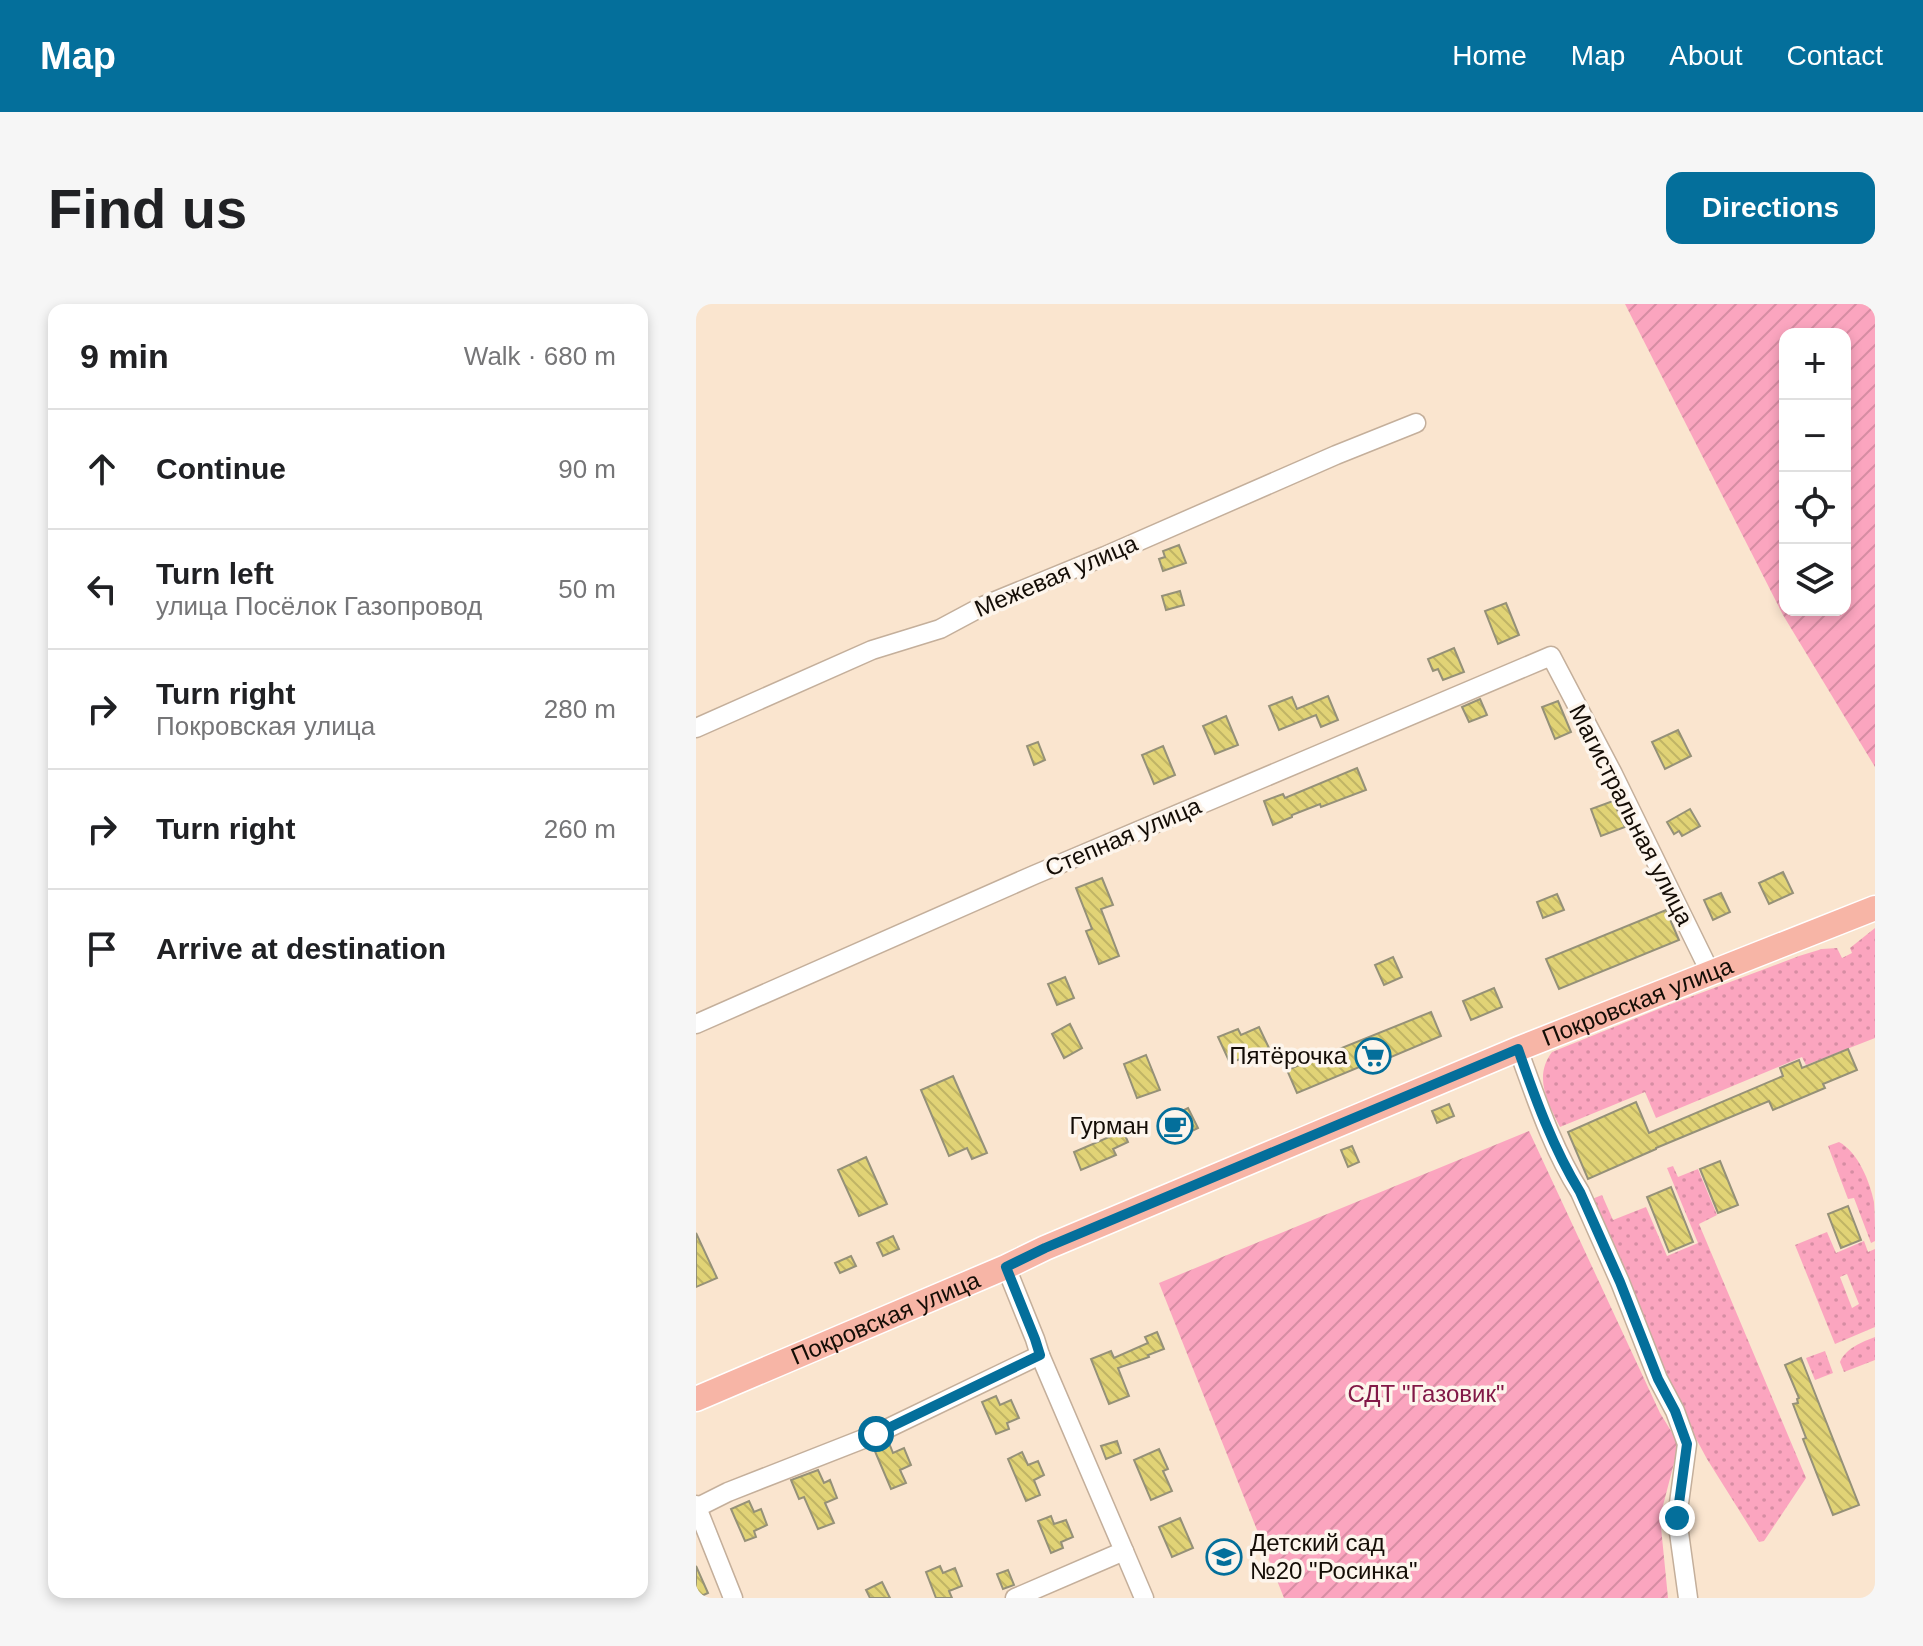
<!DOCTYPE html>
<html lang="en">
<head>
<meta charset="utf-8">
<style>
	body { margin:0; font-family:Helvetica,sans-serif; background:#f6f6f6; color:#202124 }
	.controls { position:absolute; right:24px; top:24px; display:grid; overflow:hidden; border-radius:16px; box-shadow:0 4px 12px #0003 }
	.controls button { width:72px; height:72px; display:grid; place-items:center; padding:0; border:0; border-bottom:2px solid #e0e0e0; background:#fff; color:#202124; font:40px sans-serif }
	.stop { position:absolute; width:24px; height:24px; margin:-18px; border:6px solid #046f9b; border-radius:50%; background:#fff }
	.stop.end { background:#046f9b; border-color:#fff; box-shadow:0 2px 8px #0008 }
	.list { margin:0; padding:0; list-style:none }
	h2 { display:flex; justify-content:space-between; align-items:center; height:104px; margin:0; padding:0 32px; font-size:34px }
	h2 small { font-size:26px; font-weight:400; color:#757577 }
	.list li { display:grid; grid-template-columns:52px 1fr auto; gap:24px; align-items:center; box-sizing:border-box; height:120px; padding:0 32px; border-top:2px solid #e0e0e0 }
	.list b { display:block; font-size:30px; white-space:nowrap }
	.list p { margin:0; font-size:26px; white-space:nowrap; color:#757577 }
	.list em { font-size:26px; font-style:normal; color:#757577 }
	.icon { flex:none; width:44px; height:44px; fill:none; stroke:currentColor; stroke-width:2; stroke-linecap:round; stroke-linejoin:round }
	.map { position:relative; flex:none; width:1179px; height:1294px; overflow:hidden; border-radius:16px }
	header { display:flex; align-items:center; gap:48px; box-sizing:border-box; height:112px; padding:0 40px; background:#046f9b; color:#fff }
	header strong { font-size:38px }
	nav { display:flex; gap:44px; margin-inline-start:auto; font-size:28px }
	.intro { display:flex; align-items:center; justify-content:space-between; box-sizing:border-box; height:192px; padding:0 48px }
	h1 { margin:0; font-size:56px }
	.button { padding:20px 36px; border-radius:16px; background:#046f9b; color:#fff; font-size:28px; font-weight:700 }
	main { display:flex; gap:48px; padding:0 48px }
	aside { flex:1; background:#fff; border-radius:16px; box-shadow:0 4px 12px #0003 }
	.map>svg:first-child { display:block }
</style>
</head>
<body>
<header>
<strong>Map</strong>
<nav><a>Home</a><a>Map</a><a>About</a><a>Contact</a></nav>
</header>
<div class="intro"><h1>Find us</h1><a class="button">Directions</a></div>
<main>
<aside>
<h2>9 min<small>Walk · 680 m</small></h2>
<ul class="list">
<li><svg class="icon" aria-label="ahead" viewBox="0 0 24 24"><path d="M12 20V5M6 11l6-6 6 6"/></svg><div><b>Continue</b></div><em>90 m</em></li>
<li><svg class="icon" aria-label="left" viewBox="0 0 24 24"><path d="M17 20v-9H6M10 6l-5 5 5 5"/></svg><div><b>Turn left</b><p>улица Посёлок Газопровод</p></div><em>50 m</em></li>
<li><svg class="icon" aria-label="right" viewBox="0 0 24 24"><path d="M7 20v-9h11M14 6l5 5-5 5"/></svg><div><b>Turn right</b><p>Покровская улица</p></div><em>280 m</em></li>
<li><svg class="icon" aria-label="right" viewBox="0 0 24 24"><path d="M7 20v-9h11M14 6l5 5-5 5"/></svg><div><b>Turn right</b></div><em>260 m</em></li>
<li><svg class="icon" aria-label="arrive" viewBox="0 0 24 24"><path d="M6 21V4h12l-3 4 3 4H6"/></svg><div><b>Arrive at destination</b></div></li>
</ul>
</aside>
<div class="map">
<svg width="1179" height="1294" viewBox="0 0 1179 1294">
	<defs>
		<pattern id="grass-dots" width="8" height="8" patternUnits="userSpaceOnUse" patternTransform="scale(2)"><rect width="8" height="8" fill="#fba5bf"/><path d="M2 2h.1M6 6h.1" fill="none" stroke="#d68da3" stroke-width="1.8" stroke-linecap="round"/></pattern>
		<pattern id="garden-furrows" width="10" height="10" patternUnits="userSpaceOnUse" patternTransform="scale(2)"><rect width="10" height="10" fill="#fba5bf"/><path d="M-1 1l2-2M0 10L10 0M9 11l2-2" fill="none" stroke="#d68da3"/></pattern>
		<pattern id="building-back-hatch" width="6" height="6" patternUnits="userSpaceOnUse" patternTransform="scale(2)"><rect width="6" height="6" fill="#e1d376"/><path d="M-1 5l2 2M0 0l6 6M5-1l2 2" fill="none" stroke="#c0b465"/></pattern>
	</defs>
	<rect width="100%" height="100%" fill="#fae5cf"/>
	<g fill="url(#grass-dots)" fill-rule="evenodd">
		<path d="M1179,624V734L1110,761L1106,753L960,814L949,788L864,823C852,799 837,773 856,748L970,702L1103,652L1126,645L1141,644L1146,654L1156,649L1154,644Z"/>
		<path d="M1143,838C1162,848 1174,878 1178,898C1179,910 1179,925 1179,937L1175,939L1158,894L1152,895L1132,842Z"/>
		<polygon points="977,862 982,873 1002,865 1021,911 1003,920 1110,1174 1068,1237 1063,1238 1011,1155 990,1116 896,895 906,891 917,916 950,903 971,952 1002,939 971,864"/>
		<path d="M1131,928L1140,949L1168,937L1172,948L1179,945V1023L1139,1040L1099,941ZM1151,970L1163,1000L1156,1004L1144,973Z"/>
		<path d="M1179,1033V1056L1148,1068L1144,1058C1150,1044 1166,1038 1179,1033Z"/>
		<polygon points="1129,1047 1137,1069 1119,1076 1110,1054"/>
	</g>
	<g fill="url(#garden-furrows)" fill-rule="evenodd">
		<path d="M929,0H1179V463L1087,311ZM1149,30V306H1089V30Z"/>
		<polygon points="833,827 964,1109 983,1140 964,1213 972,1294 588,1294 463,979"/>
	</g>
	<g fill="url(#building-back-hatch)" stroke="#959178" stroke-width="2">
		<polygon points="483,241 490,259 467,267 463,255 469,253 467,247"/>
		<polygon points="484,287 488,301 470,306 466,292"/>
		<polygon points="810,299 823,331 802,340 789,307"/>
		<polygon points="758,344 768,368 747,376 742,365 737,367 732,355"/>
		<polygon points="632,392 642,416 625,423 620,411 583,426 573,402 596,393 601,405"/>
		<polygon points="784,395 791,411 773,418 766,403"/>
		<polygon points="862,397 875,428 859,435 846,403"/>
		<polygon points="530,412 542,441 519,450 507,422"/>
		<polygon points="982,426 995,452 969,465 956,438"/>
		<polygon points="342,438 349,456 338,461 331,442"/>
		<polygon points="467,442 479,471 458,480 446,451"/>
		<polygon points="661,464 670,486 625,503 624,500 596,511 596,513 577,521 568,497 587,490 589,494"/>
		<polygon points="917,497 929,523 905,532 895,505"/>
		<polygon points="994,505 1004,522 986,532 983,527 978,530 971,518"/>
		<polygon points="1087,568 1097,589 1073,600 1063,579"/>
		<polygon points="406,574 417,601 405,605 423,652 403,660 390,627 396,625 380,584"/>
		<polygon points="1025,589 1034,608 1017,616 1008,596"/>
		<polygon points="861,590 868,606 847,614 841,598"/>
		<polygon points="970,606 983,636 863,685 850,655"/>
		<polygon points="697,653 706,673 688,681 679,661"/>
		<polygon points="369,673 378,694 361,701 352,680"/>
		<polygon points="798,684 806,703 775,716 767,697"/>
		<polygon points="735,708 745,732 669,764 668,761 601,789 591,766"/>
		<polygon points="374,720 386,744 368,754 356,730"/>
		<polygon points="563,723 573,744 534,759 522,733 542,725 545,731"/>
		<polygon points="1152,745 1161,766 1127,780 1129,784 1077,806 1073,797 960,844 960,845 892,875 872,828 940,798 953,829 1087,772 1084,764 1103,756 1106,764"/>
		<polygon points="450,751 464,786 441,794 428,760"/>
		<polygon points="257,772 291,849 276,855 271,844 253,852 225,786"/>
		<polygon points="753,800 758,812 741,819 736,807"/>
		<polygon points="492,804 502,824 492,829 489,823 474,831 467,816"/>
		<polygon points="427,827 432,838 417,845 420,851 385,866 378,848"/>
		<polygon points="656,842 663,858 652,863 645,846"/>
		<polygon points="170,853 191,900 163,912 142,866"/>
		<polygon points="1024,857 1042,901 1022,909 1004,865"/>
		<polygon points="975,883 997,938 973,948 951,893"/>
		<polygon points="1152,902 1165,936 1145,944 1132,910"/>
		<polygon points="0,929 21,974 0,983"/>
		<polygon points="197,932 203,945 187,952 181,939"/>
		<polygon points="155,952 160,962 144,969 139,959"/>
		<polygon points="461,1028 468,1045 452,1051 453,1053 422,1064 433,1092 413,1100 395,1055 415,1047 418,1054 452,1039 449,1033"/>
		<polygon points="1105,1054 1163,1201 1137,1211 1107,1135 1110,1134 1097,1100 1102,1099 1101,1095 1103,1094 1089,1061"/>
		<polygon points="300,1092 304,1101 315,1096 323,1114 311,1119 313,1125 300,1130 286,1098"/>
		<polygon points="421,1137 425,1149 410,1155 405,1142"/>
		<polygon points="193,1139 197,1149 208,1144 215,1161 204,1166 210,1179 195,1185 178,1145"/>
		<polygon points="463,1145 472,1165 467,1167 476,1187 455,1196 438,1156"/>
		<polygon points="326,1148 332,1161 342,1157 348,1171 338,1176 344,1191 330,1197 312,1155"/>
		<polygon points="122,1166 128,1179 134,1176 141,1194 129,1199 138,1219 122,1225 108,1193 103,1195 95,1176"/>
		<polygon points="53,1197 58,1208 65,1205 71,1221 58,1227 60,1233 49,1237 35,1205"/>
		<polygon points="355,1212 358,1220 370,1216 377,1233 365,1238 367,1244 355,1249 342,1217"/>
		<polygon points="484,1214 497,1244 476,1253 463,1223"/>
		<polygon points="0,1262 12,1289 1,1294 0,1294"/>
		<polygon points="244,1262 247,1269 259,1264 266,1282 253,1287 256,1294 240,1294 230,1268"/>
		<polygon points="312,1266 318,1281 307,1285 301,1270"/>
		<polygon points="186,1278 194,1294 174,1294 170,1286"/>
	</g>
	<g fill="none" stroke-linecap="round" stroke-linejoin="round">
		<defs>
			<g id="minor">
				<polyline points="0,424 176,346 244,325 287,302 409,252 640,151 720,119"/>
				<polyline points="0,720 338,571 855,352 917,470 1015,670"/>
				<path d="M822,745C840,794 856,844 884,888L924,978L962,1075L979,1107L991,1140L981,1214L992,1294"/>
				<polyline points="310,963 339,1035 344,1051 428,1247 319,1294"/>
				<polyline points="0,1201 37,1294"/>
				<polyline points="0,1204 32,1188 180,1130 344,1051"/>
				<polyline points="428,1247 448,1294"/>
			</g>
			<g id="major">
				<path id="s1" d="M0,1095L310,963L349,944L822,745L1179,604"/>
			</g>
		</defs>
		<use href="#minor" stroke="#c4af9b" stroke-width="21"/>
		<use href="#major" stroke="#fff" stroke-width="27"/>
		<use href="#minor" stroke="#fff" stroke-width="18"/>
		<use href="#major" stroke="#f7b5a6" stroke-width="24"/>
	</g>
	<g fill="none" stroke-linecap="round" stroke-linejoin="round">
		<path stroke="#046f9b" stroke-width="10" d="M180,1130L344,1051L339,1035L310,963L349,944L822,745C839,794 857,844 884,888L924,978L962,1075L979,1107L991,1140L981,1214"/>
	</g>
	<defs>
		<symbol id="supermarket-ring" viewBox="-11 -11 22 22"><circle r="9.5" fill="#fdf5ec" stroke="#046f9b" stroke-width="1.5"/><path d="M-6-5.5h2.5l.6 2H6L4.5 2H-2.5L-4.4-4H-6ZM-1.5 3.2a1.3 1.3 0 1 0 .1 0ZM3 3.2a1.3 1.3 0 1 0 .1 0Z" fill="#046f9b"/></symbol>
		<symbol id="cafe-ring" viewBox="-11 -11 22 22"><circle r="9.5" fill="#fdf5ec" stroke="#046f9b" stroke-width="1.5"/><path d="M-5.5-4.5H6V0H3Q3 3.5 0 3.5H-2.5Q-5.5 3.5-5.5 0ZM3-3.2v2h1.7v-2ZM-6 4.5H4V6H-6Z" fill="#046f9b"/></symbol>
		<symbol id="school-ring" viewBox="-11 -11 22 22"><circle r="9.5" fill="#fdf5ec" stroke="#046f9b" stroke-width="1.5"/><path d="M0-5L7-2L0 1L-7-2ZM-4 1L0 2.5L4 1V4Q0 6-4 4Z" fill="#046f9b"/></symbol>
	</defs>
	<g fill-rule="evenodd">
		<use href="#supermarket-ring" x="657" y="732" width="40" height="40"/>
		<use href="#cafe-ring" x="459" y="802" width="40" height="40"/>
		<use href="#school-ring" x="508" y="1233" width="40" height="40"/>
	</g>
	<g text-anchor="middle" stroke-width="7" stroke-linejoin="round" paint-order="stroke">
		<g font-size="24" fill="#140d06" stroke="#fdf5ec">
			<text transform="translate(360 272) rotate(-23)" y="8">Межевая улица</text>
			<text transform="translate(935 511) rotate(63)" y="8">Магистральная улица</text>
			<text transform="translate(427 533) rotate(-23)" y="8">Степная улица</text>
			<text dy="8" stroke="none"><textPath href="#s1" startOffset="1022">Покровская улица</textPath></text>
			<text dy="8" stroke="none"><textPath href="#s1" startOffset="206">Покровская улица</textPath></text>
		</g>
		<g font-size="24" fill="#140d06" stroke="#fdf5ec" text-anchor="end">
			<text x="651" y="760">Пятёрочка</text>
			<text x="453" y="830">Гурман</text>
			<text x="554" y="1247" text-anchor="start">Детский сад<tspan x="554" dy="28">№20 "Росинка"</tspan></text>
		</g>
		<g font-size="24" fill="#821847" stroke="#fdf5ec">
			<text x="730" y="1098">СДТ "Газовик"</text>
		</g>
	</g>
</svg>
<div class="controls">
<button>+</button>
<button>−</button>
<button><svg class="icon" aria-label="locate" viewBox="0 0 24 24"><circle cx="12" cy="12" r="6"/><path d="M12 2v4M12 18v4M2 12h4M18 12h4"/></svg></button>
<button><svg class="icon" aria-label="layers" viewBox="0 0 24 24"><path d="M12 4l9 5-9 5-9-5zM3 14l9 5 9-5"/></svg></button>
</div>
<div class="stop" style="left:180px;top:1130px"></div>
<div class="stop end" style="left:981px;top:1214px"></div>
</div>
</main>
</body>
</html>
